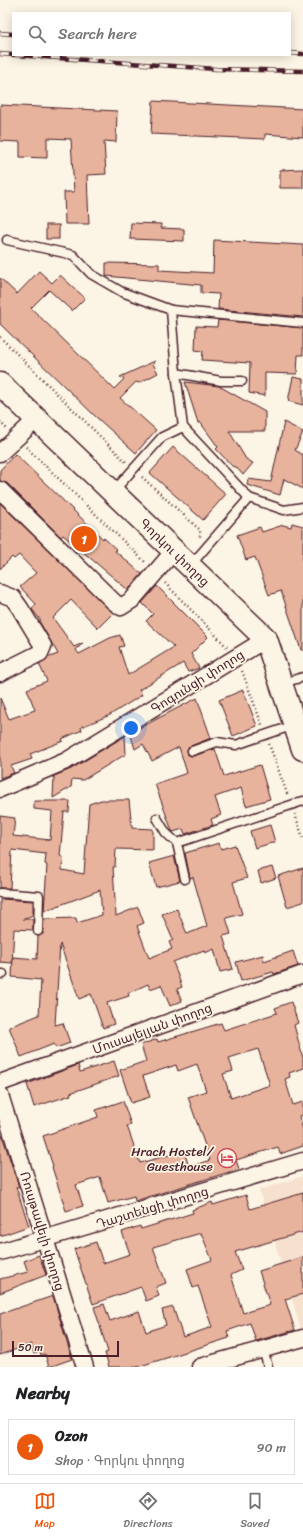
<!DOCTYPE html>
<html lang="en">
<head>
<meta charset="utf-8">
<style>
	body { margin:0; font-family:Sriracha,"Noto Sans Armenian",sans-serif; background:#f2f2f2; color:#202124 }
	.scale { position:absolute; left:12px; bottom:10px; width:107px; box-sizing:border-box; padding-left:4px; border:2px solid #4a1f2b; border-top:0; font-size:11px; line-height:14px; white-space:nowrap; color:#4a1f2b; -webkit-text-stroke:3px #fcf5e5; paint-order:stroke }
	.you { position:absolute; left:131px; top:728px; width:14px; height:14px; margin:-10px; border:3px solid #fff; border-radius:50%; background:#1a73e8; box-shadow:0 0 0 6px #1a73e833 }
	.badge { display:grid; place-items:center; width:26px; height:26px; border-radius:50%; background:#ea580c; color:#fff; font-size:13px; font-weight:700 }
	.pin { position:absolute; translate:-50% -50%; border:2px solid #fff; box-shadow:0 1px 4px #0006 }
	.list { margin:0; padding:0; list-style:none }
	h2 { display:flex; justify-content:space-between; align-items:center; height:52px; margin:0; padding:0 16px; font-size:17px }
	h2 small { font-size:13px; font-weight:400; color:#757577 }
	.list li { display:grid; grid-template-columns:26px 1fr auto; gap:12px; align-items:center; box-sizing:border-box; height:56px; margin:0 8px 8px; padding:0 8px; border:1px solid #e0e0e0; border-radius:0px }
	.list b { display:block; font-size:15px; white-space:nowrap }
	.list p { margin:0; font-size:13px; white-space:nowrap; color:#757577 }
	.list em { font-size:13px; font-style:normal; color:#757577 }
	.icon { flex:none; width:22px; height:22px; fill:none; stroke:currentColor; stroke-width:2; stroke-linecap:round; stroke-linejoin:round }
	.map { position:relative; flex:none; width:303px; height:1367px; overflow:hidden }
	.search { position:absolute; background:#fff; box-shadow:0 2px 10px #0003; left:12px; right:12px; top:12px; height:44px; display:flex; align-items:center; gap:10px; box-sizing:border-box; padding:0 14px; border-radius:0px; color:#757577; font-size:15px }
	.sheet { height:116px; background:#fff }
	nav { display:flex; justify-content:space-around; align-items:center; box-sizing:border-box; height:56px; border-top:1px solid #e0e0e0; background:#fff; font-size:11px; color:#757577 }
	nav a { display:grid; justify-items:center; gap:2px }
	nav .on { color:#ea580c }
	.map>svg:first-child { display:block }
</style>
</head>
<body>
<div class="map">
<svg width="303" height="1367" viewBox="0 0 303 1367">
	<rect width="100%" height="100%" fill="#fcf5e5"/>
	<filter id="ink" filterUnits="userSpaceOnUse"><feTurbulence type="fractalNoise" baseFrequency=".025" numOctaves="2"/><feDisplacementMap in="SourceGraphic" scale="8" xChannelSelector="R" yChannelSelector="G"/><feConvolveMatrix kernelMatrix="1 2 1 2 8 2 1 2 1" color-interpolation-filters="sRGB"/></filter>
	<g filter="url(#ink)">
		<polygon fill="#f6e1cf" points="303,1176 303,1330 301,1330 259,1190"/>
		<g fill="#e8b39c" stroke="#4a1f2b" fill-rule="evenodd">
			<polygon points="153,101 303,109 303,137 265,134 265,139 151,134"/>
			<polygon points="0,105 117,111 116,142 104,141 106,174 87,175 89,224 65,224 64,192 74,192 71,139 47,138 47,158 20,157 20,142 0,141"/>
			<polygon points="303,169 303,188 280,188 280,170"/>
			<polygon points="131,223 161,224 161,228 184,229 184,241 130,239"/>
			<rect x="46" y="225" width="13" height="14"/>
			<polygon points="214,240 303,245 303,317 218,309 219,294 201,293 201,285 106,276 106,263 159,264 159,270 213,273"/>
			<polygon points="39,271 52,283 60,275 85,298 72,311 49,290 31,308 114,389 124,379 120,377 155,361 155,362 153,364 158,373 139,383 136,382 120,398 156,430 136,453 95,416 0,324 0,278 17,294"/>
			<polygon points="218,320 303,328 303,355 298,355 297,374 265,373 265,396 249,393 250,363 202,360 203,351 195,350 196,326 217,327"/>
			<polygon points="293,377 303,379 303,405 288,401"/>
			<polygon points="185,382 219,386 265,412 265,431 229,431 246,459 253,463 243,475 235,466 233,467 216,449 218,447 200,422 198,423"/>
			<polygon points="284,422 303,432 295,450 303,455 303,489 284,479 280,495 247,485 248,479 271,482"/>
			<polygon points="173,447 226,494 203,520 150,473"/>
			<polygon points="15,454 103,539 104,538 117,550 115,551 142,574 128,590 63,535 61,537 7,483 0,481 0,470"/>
			<polygon points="0,503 113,613 98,628 71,600 53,618 74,647 83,643 76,650 79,654 110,638 120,635 124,646 119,647 128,675 174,647 146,621 153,614 142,603 157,586 208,637 191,654 199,668 188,672 183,663 139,690 142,695 110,715 81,727 82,730 62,739 63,741 30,754 32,759 11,766 14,773 0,778 0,698 9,719 35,710 27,689 47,681 39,664 47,658 58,654 39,621 41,621 32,609 36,604 20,587 36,573 19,555 14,559 12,557 0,569"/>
			<polygon points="292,523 303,526 303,650 301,650 281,591 269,595 255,557 246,560 237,535 260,527 262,532 283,525 291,527"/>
			<polygon points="243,690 257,726 233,736 219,700"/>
			<polygon points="197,698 211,738 188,747 187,750 188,755 193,756 215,749 224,776 260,765 270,799 246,806 241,788 215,797 221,815 211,819 213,825 185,834 183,829 173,832 172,831 155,784 187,773 179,747 152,761 143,744 135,749 130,733"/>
			<polygon points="125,736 126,754 83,780 72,779 71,787 53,798 54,777 52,777 71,769"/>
			<polygon points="101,800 129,800 132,828 153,829 153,850 116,849 115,867 113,867 116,916 138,907 144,923 137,926 149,958 172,949 169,942 173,940 162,914 177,909 187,934 207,926 193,877 190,878 185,853 219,843 221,849 235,845 247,878 233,882 242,914 226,918 231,934 223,936 233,969 220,972 214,949 205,953 204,950 173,962 182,987 177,989 182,1001 170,1006 161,985 150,989 148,984 128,993 129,996 107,1003 114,1024 103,1028 91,994 79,999 60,944 55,1025 63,1023 70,1043 56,1048 54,1044 21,1057 9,1027 39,1015 41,980 12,977 13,957 37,959 38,936 43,934 44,919 76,918 77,923 102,915 100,890 44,911 47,865 45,864 46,854 12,850 10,888 0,888 0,816 15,818 13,836 50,840 52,811 34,809 34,801 70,801 69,812 64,812 60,856 63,857 62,870 84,874 89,804"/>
			<polygon points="270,825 275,842 255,848 250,831"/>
			<polygon points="174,856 180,881 156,887 149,863"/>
			<polygon points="272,867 276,878 261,883 258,871"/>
			<polygon points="303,868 303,902 287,907 278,876"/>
			<polygon points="0,899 33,901 33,915 23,919 33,919 33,930 14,929 12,963 0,962"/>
			<polygon points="293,951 298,966 274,974 273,972 241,981 236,962 263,955 264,961"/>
			<path d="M291,1002L298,1023L294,1025L303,1058V1068L289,1073L290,1077L285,1079L293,1105L303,1102V1115L299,1116L303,1130V1146L280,1154L278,1147L236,1160L239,1169L135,1201L134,1196L108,1203L100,1177L76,1185L83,1206L66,1211L52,1167L53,1166L43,1136L98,1117L96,1110L123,1101L131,1125L127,1126L140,1163L184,1151L189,1167L210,1160L188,1097L206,1091L197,1064L178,1071L176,1065L143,1076L150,1097L131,1103L120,1070L146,1061L141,1045L157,1039L158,1042L221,1023L224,1030L277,1013L275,1008ZM258,1049L270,1085L231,1098L223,1074L233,1071L229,1058Z"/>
			<polygon points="114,1061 119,1076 70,1093 71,1095 34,1107 27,1084 78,1065 80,1072"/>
			<polygon points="2,1135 19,1187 16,1187 29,1226 0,1236 0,1136"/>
			<polygon points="303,1193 303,1232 235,1252 242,1270 231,1275 243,1313 270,1305 259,1271 303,1257 303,1294 285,1299 295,1330 256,1341 250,1323 227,1331 229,1338 176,1355 137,1367 109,1367 105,1353 108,1352 94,1307 104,1304 110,1321 139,1311 146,1332 166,1325 162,1310 173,1307 183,1337 212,1327 198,1286 193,1288 187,1269 212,1260 201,1233 153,1247 166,1283 156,1287 159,1296 146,1301 141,1287 93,1304 74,1249 96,1242 103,1263 130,1254 122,1232 140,1226 141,1229 193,1213 192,1210 212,1202 213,1205 246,1195 250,1209"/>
			<polygon points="39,1255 46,1275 0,1293 0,1279 28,1272 24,1261"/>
			<polygon points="53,1296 72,1359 49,1367 45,1354 41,1355 40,1352 34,1354 31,1344 0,1355 0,1314"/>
		</g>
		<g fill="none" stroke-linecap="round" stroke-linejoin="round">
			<defs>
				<g id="service">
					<polyline points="7,240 73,255 91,274 122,292 171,310 176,373 183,427 249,498"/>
					<polyline points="171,310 303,323"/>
					<polyline points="176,373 221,381 242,381"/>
					<polyline points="113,492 162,437 183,427"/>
					<polyline points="190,566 249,498 284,510 303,507"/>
					<polyline points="283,683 303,677"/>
					<polyline points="192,751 217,742 236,745 294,725"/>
					<polyline points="157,818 166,833 177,843"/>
					<polyline points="185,879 177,843 303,801"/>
					<polyline points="0,893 39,896 38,931"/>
					<polyline points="0,974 3,974"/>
					<polyline points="263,1349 268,1367"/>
				</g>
				<g id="minor">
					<polyline points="0,453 37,419"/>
					<polyline points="0,490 114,602 121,607 132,600 174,551"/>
					<polyline points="0,593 13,598 20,608 43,646 40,653 0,673"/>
					<polyline points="0,789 66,761 266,639"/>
					<polyline points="0,1083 303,974"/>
					<polyline points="0,1095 85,1367"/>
					<polyline points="0,1252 303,1161"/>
					<polyline points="200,1367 303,1338"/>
				</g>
				<polyline id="secondary" points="0,384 266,639 303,749"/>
			</defs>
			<use href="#service" stroke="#4a1f2b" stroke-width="11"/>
			<use href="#minor" stroke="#4a1f2b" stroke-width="19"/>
			<use href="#secondary" stroke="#4a1f2b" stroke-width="25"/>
			<g stroke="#4a1f2b" stroke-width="2.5" stroke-dasharray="1 3" stroke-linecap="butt">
				<polyline points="0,337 126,462"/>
				<polyline points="0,422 7,429"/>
				<polyline points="26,447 145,562"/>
				<polyline points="142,477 200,530 200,538"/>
				<polyline points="165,583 227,647"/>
				<polyline points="242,671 262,725"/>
				<polyline points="269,744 288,796"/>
				<polyline points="295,814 303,838"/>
			</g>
			<use href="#service" stroke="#fcf5e5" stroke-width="8"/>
			<use href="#minor" stroke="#fcf5e5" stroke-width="16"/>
			<use href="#secondary" stroke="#fcf5e5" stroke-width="22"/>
			<defs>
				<g id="rail">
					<polyline points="0,33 13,34"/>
					<polyline points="290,53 303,54"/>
					<polyline points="0,54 13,55"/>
					<polyline points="15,55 216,69 303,71"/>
				</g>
			</defs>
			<use href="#rail" stroke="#4a1f2b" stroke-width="4.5"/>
			<use href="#rail" stroke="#fcf5e5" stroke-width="3" stroke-dasharray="9" stroke-linecap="butt"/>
		</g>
	</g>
	<defs>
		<symbol id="hotel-ring" viewBox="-11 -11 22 22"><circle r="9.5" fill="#fcf5e5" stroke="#d1495b" stroke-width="1.5"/><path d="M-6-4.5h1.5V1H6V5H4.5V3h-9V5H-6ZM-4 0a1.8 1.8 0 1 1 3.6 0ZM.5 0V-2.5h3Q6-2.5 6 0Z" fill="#d1495b"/></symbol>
	</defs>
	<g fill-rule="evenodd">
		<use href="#hotel-ring" x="216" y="1147" width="22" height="22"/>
	</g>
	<g text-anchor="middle" stroke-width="3.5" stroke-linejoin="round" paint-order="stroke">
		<g font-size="13" fill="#4a1f2b" stroke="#fcf5e5">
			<text transform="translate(175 552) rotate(44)" y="5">Գորկու փողոց</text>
			<text transform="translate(197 681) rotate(-32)" y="5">Գոգունցի փողոց</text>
			<text transform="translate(152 1028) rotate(-20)" y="5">Մուսայելյան փողոց</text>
			<text transform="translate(152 1207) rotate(-17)" y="5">Դաշտենցի փողոց</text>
			<text transform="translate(43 1231) rotate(73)" y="5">Ռուսթավելի փողոց</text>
		</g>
		<g font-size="13" fill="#4a1f2b" stroke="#fcf5e5" text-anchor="end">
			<text x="213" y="1156">Hrach Hostel/<tspan x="213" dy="15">Guesthouse</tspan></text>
		</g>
	</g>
</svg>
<div class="scale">50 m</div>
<div class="you"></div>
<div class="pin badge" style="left:84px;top:539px">1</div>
<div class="search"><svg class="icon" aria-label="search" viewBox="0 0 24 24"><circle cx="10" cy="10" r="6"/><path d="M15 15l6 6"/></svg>Search here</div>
</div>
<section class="sheet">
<h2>Nearby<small></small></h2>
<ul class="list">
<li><span class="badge">1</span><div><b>Ozon</b><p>Shop · Գորկու փողոց</p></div><em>90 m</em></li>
</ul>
</section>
<nav>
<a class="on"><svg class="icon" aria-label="map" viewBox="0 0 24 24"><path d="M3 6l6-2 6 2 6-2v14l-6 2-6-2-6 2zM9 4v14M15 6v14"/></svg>Map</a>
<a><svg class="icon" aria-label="directions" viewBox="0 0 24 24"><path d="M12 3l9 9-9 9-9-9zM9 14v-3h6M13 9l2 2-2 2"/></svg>Directions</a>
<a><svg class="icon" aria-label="saved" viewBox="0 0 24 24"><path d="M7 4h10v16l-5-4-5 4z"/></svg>Saved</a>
</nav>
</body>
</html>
